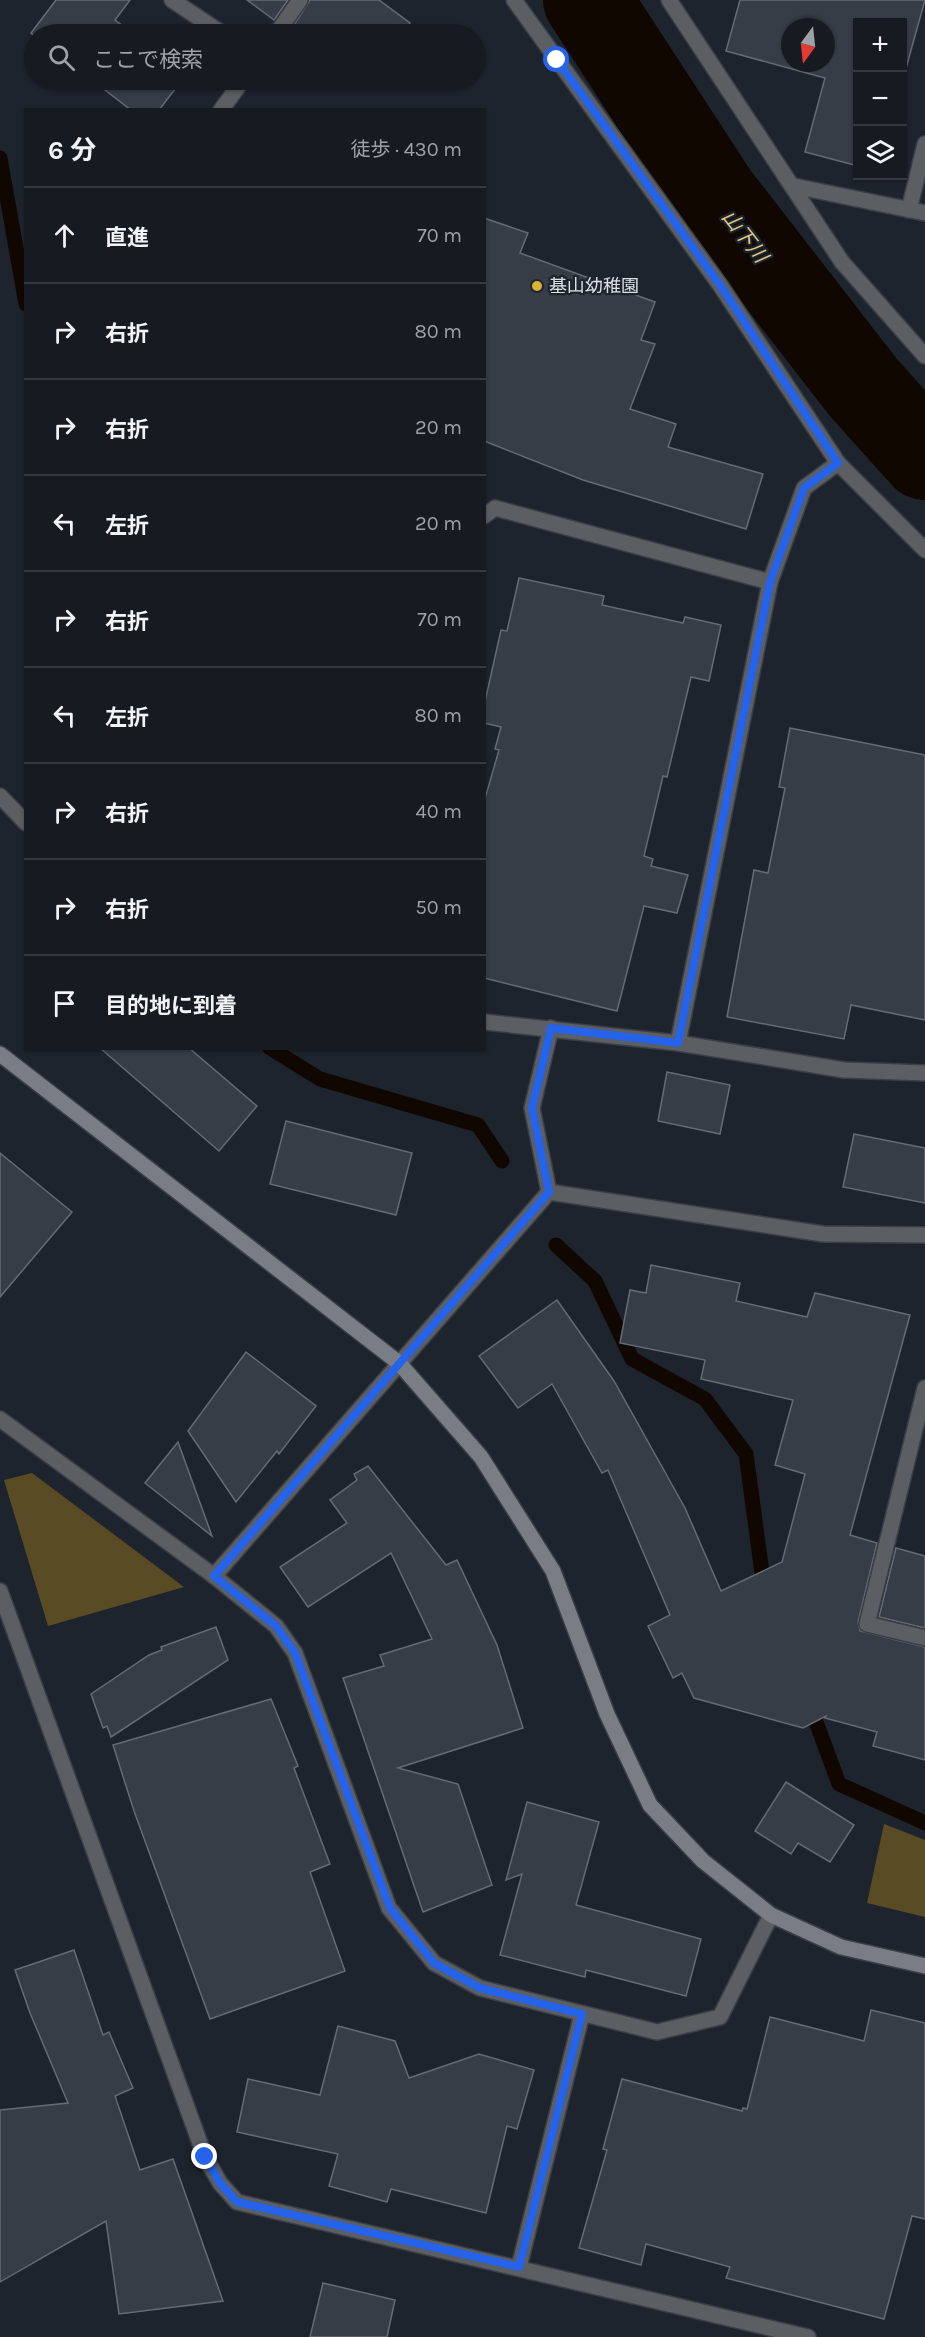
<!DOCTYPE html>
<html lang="ja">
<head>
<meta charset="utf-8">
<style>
	body { margin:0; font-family:Karla,"Noto Sans JP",sans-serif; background:#1f242a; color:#f1f3f6 }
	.controls { position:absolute; right:18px; top:18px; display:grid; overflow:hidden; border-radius:0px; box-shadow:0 2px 4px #0004 }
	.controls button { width:54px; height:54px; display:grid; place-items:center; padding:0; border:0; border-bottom:2px solid #353940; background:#161b22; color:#f1f3f6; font:30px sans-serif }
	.compass { position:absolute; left:781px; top:18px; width:54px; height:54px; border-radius:50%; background:#161b22; box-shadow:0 2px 4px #0004; rotate:195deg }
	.stop { position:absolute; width:18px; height:18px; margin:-14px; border:4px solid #2563eb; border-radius:50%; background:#fff }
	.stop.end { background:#2563eb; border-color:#fff; box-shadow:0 2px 6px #0008 }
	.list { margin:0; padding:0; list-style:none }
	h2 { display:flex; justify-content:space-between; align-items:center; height:78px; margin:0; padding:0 24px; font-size:26px }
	h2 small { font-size:20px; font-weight:400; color:#9ea1a5 }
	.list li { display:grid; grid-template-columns:39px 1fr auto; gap:18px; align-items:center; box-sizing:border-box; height:96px; padding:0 24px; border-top:2px solid #353940 }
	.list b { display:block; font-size:22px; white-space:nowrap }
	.list em { font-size:20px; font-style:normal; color:#9ea1a5 }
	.icon { flex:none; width:33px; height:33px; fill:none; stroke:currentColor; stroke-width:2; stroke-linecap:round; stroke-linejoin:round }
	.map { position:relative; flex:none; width:925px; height:2337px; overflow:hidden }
	.search { position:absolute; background:#161b22; box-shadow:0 2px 4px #0004; left:24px; top:24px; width:462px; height:66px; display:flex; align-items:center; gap:15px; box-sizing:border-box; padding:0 21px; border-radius:33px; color:#9ea1a5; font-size:22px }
	.panel { position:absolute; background:#161b22; box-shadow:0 2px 4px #0004; left:24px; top:108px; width:462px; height:942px; border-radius:0px }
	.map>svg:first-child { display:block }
</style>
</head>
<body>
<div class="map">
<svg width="925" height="2337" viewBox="0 0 925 2337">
	<rect width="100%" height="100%" fill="#1e242d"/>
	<g fill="#594b24">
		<polygon points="32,1473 184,1587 48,1626 4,1480"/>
		<polygon points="884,1824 925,1840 925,1917 867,1903"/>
	</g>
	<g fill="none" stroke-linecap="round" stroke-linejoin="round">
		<g stroke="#100800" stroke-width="15">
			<polyline points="0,158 26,304"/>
			<polyline points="270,1048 320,1079 478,1125 502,1161"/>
			<polyline points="556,1245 595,1281 632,1359 705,1399 746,1454 763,1580 767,1591"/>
			<polyline points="809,1703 839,1784 925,1823"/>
		</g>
		<polyline stroke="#100800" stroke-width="88" points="587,0 714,195 863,387 925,456"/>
	</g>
	<g fill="#373d47" stroke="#646b76" stroke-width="1.5" fill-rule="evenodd">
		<polygon points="56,0 130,0 115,20 134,34 34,36 31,33"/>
		<polygon points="247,0 288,0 274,20"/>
		<polygon points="310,0 379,0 410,23 402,34 296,34 290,31"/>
		<path d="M740,0H925L903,79V22H858V166L805,152L825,78L726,51ZM790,27H826V63H790Z"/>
		<polygon points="92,80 182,80 159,110 131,110"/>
		<polygon points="484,218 528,233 520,253 655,302 641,340 655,344 630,409 676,424 668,447 763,474 746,529 583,480 484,441"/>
		<polygon points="519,578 604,596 602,605 683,623 685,617 721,625 709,681 691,677 667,777 663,776 644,856 653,859 651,866 688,875 677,913 644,906 617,1011 484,978 484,802 499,750 495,749 501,727 484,723 484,706 501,630 507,631"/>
		<polygon points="790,728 925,755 925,1020 851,1005 844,1039 727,1017 754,870 768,873 785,788 779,787"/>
		<polygon points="100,1048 189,1048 257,1106 219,1151"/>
		<polygon points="667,1072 730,1085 720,1134 658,1121"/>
		<polygon points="286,1121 412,1153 396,1215 270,1184"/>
		<polygon points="854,1134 925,1148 925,1203 843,1187"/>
		<polygon points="0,1153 72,1212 0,1297"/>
		<polygon points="651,1265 740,1283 736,1301 807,1317 815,1293 910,1315 850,1535 877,1543 858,1622 860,1631 925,1647 925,1760 873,1746 877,1732 825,1718 826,1716 803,1728 694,1698 682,1673 673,1678 648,1626 670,1615 608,1470 602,1473 552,1384 518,1408 479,1356 557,1300 614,1381 685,1508 721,1591 782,1562 805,1474 775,1465 793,1400 701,1379 705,1360 620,1343 630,1290 646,1293"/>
		<polygon points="246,1352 316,1406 279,1454 277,1451 236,1502 188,1431"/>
		<polygon points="178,1442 212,1536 145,1483"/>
		<polygon points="368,1466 446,1565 457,1560 497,1645 523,1728 398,1768 458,1784 492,1885 423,1912 343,1678 384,1666 380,1655 432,1639 391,1553 308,1607 280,1567 347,1523 330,1500 357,1480 354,1474"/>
		<polygon points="896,1548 925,1556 925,1628 879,1617"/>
		<polygon points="216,1627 228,1660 111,1737 107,1726 103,1728 91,1694 149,1655 162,1650 161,1647"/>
		<polygon points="271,1699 298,1766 294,1768 330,1864 310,1872 345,1971 210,2019 134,1811 113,1745"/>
		<polygon points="786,1782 854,1825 830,1862 798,1843 791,1854 755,1831"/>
		<polygon points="527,1802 599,1822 576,1905 701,1939 686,1996 586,1970 585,1977 500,1955 522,1874 506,1880"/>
		<polygon points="74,1950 103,2035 109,2032 133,2088 115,2096 140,2170 173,2159 223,2301 119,2314 106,2221 0,2282 0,2110 68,2103 30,2013 15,1970"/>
		<polygon points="871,2010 925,2023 925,2219 912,2216 884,2319 726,2278 730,2267 646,2244 641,2265 579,2248 607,2150 603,2149 622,2079 742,2111 743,2108 747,2109 770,2017 864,2041"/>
		<polygon points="338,2026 395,2041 409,2078 479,2054 534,2070 517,2129 507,2126 486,2213 391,2189 387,2202 329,2186 338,2154 237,2132 248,2079 320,2095"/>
		<polygon points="323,2283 395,2300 387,2337 310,2337"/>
	</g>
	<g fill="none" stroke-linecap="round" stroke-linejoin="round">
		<defs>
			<polyline id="lane" points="172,0 223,34"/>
			<g id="street">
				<polyline points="514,0 720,285 838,463 925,550"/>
				<polyline points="669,0 842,262 925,356"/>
				<polyline points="276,34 300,0"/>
				<polyline points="221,110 243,80"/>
				<polyline points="794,186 925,213"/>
				<polyline points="909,210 925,144"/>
				<polyline points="484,516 495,508 770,582"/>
				<polyline points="0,796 26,823"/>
				<polyline points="484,1022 678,1043 844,1070 925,1073"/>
				<polyline points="551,1028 532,1108 549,1192 823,1234 925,1235"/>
				<polyline points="678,1043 770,582 804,488 838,463"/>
				<polyline points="925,1388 867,1624 925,1638"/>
				<polyline points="0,1419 214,1576 276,1626 295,1653 389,1908 434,1963 480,1988 657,2032 720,2017 771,1915"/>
				<polyline points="214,1576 549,1192"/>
				<polyline points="0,1591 205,2157 220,2183 237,2202 808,2337"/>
				<polyline points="519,2267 582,2014"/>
			</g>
			<polyline id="secondary" points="0,1054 399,1363 481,1457 553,1571 607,1714 650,1805 703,1861 771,1915 841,1947 925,1966"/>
		</defs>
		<use href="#lane" stroke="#393e47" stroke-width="18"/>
		<use href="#street" stroke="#393e47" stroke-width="18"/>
		<use href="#secondary" stroke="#393e47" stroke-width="18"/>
		<use href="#lane" stroke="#5b5e62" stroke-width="15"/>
		<use href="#street" stroke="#5b5e62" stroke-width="15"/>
		<use href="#secondary" stroke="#797e86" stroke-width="15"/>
	</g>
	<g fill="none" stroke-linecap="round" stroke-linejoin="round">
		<polyline stroke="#2563eb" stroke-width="8" points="205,2157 220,2183 237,2202 519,2267 582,2014 480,1988 434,1963 390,1908 295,1653 276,1626 214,1576 549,1192 532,1108 551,1028 678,1043 770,582 804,488 838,463 720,285 557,60"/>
	</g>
	<circle fill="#dbb333" stroke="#1e242d" stroke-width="2" cx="537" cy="286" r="6"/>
	<g text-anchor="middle" stroke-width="4.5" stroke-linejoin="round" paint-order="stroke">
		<g font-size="18" fill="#dce0e6" stroke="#1e242d" text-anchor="start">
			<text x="549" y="292">基山幼稚園</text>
		</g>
		<g font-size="20" font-style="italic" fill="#e3c981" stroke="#1e242d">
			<text transform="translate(745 236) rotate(52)" y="7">山下川</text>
		</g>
	</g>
</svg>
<div class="controls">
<button>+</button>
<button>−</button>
<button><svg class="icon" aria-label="layers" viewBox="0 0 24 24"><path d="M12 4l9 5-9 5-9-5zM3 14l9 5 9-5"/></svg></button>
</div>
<svg class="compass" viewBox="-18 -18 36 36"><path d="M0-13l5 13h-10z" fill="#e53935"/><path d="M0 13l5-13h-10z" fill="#9ea1a5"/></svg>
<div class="stop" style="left:557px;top:60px"></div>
<div class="stop end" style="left:205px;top:2157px"></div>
<div class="search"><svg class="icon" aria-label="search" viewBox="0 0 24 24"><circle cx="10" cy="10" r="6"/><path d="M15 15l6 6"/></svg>ここで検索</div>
<section class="panel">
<h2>6 分<small>徒歩 · 430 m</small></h2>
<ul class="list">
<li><svg class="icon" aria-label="ahead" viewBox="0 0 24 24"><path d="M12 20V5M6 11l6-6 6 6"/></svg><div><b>直進</b></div><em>70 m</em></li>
<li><svg class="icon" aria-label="right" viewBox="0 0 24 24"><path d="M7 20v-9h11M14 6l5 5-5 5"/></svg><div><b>右折</b></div><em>80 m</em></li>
<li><svg class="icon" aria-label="right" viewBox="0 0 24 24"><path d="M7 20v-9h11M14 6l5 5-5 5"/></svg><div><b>右折</b></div><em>20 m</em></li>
<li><svg class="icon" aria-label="left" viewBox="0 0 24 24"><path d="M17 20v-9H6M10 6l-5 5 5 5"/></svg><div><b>左折</b></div><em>20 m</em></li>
<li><svg class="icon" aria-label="right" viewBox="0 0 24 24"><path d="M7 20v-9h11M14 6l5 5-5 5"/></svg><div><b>右折</b></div><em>70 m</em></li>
<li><svg class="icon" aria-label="left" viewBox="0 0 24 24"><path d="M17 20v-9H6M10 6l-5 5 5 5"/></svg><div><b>左折</b></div><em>80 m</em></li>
<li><svg class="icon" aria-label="right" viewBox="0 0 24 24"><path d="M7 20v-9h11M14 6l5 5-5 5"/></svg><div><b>右折</b></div><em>40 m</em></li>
<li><svg class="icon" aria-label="right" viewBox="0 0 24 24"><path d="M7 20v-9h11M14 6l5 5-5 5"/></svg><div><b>右折</b></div><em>50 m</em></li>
<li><svg class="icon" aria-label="arrive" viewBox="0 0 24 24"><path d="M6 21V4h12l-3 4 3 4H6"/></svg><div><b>目的地に到着</b></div></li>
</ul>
</section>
</div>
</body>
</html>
